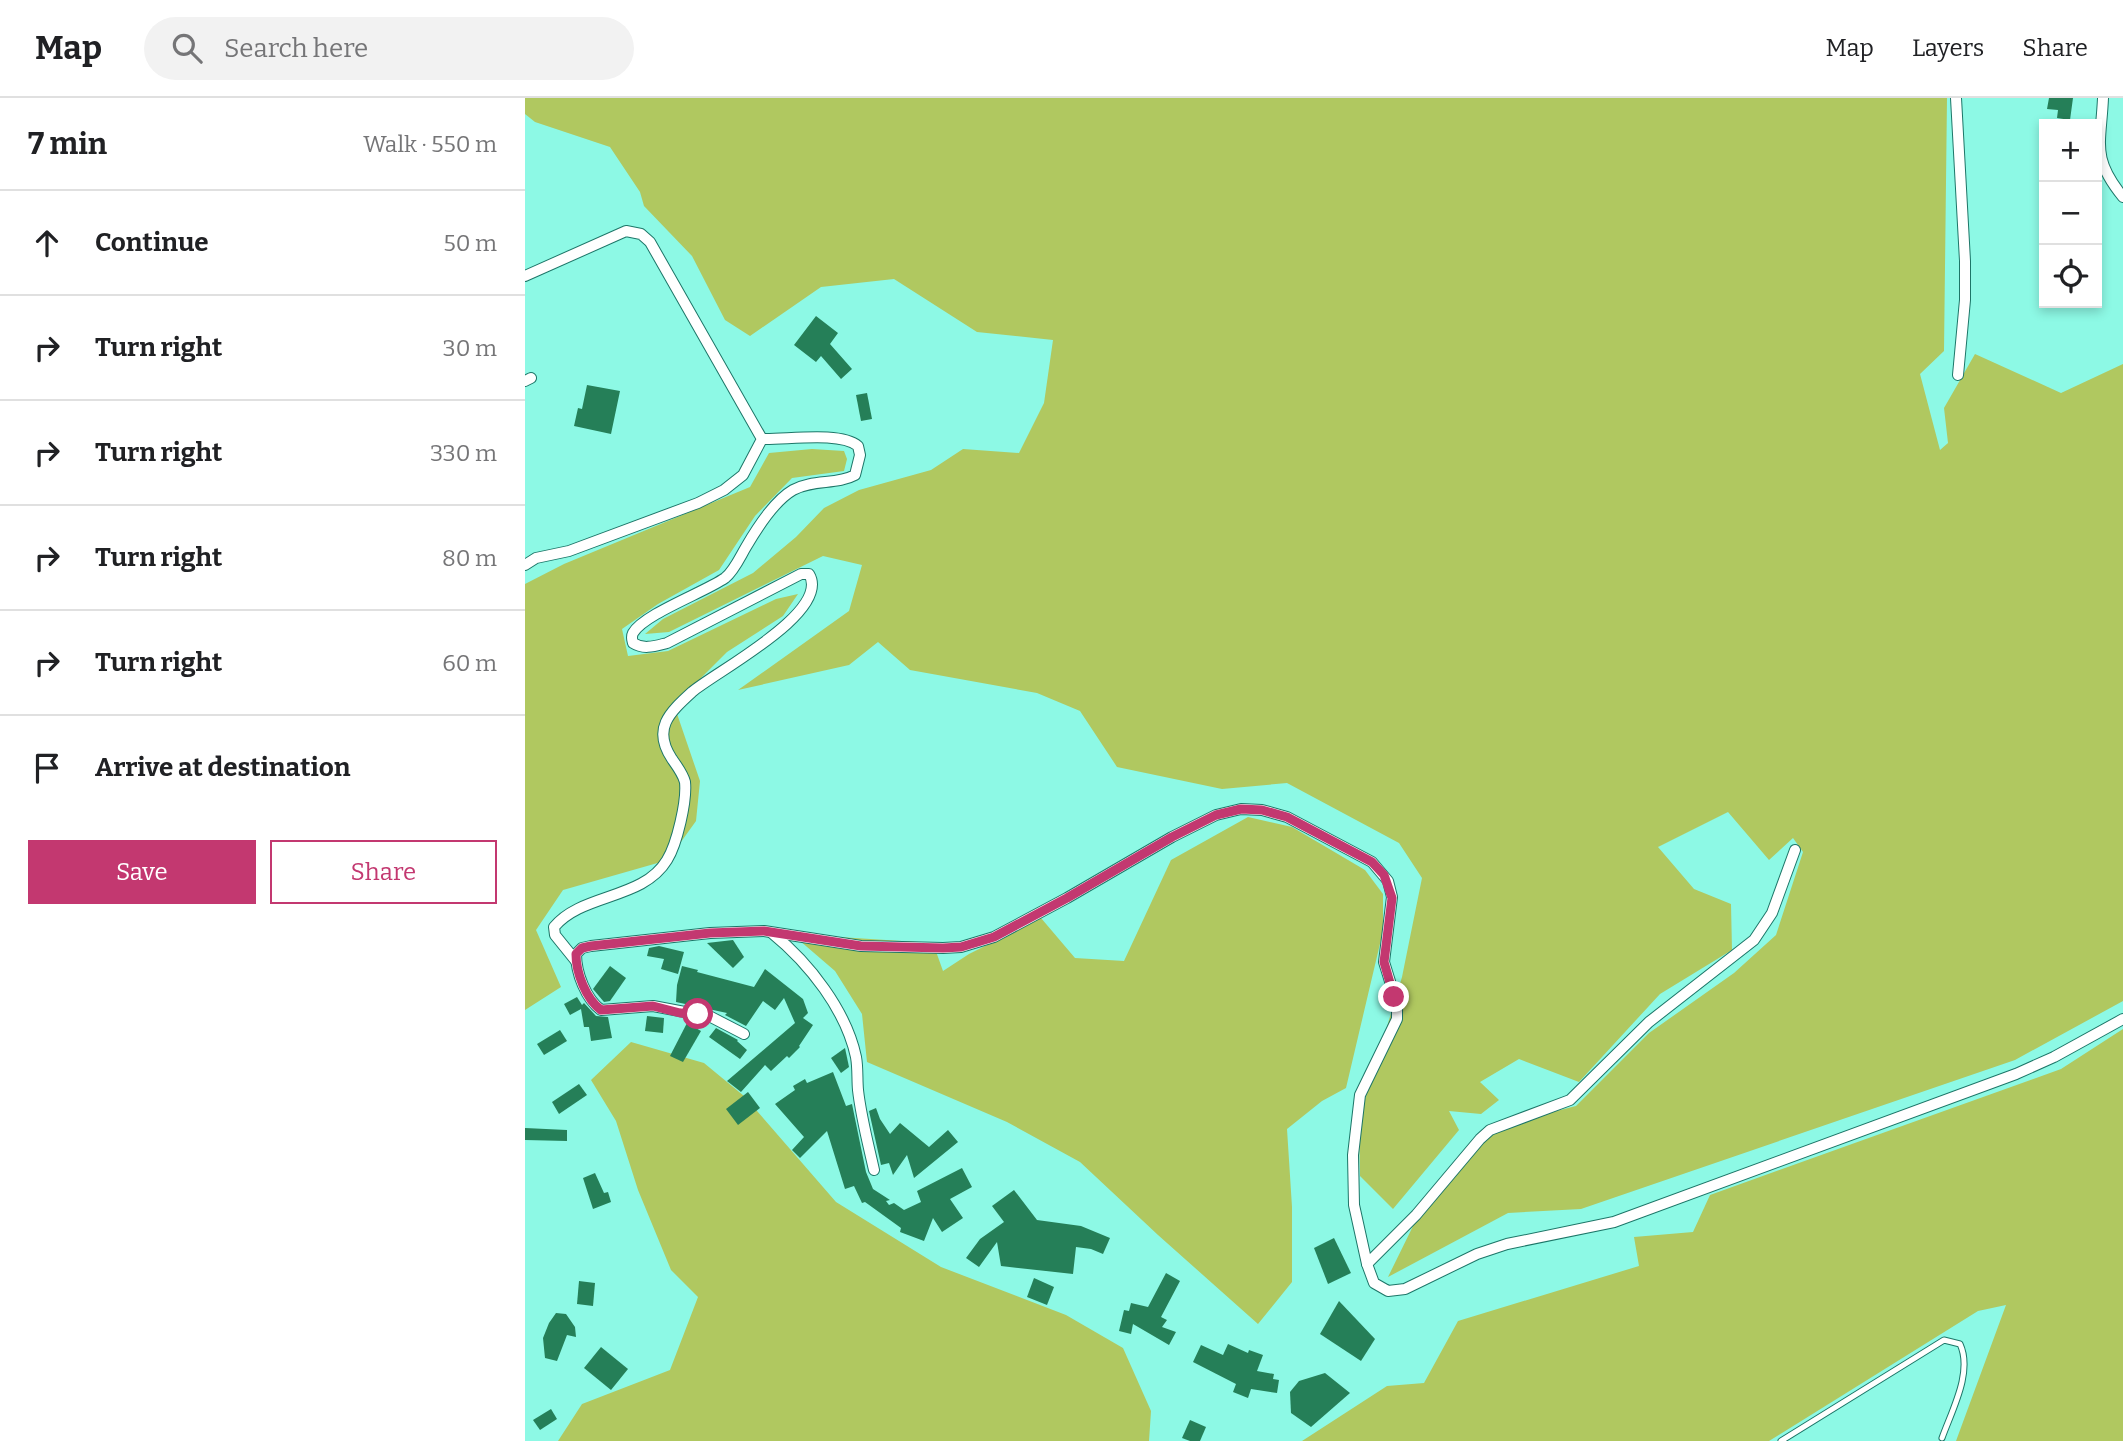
<!DOCTYPE html>
<html lang="en">
<head>
<meta charset="utf-8">
<style>
	body { margin:0; font-family:Bitter,serif; background:#f2f2f2; color:#202124 }
	.controls { position:absolute; right:21px; top:21px; display:grid; overflow:hidden; border-radius:0px; box-shadow:0 4px 10px #0003 }
	.controls button { width:63px; height:63px; display:grid; place-items:center; padding:0; border:0; border-bottom:2px solid #e0e0e0; background:#fff; color:#202124; font:35px sans-serif }
	.stop { position:absolute; width:21px; height:21px; margin:-16px; border:5px solid #c33870; border-radius:50%; background:#fff }
	.stop.end { background:#c33870; border-color:#fff; box-shadow:0 2px 7px #0008 }
	.list { margin:0; padding:0; list-style:none }
	h2 { display:flex; justify-content:space-between; align-items:center; height:91px; margin:0; padding:0 28px; font-size:30px }
	h2 small { font-size:23px; font-weight:400; color:#757577 }
	.list li { display:grid; grid-template-columns:46px 1fr auto; gap:21px; align-items:center; box-sizing:border-box; height:105px; padding:0 28px; border-top:2px solid #e0e0e0 }
	.list b { display:block; font-size:26px; white-space:nowrap }
	.list em { font-size:23px; font-style:normal; color:#757577 }
	.actions { display:flex; gap:14px; padding:21px 28px }
	.actions a { flex:1; padding:16px 0; border:2px solid #c33870; border-radius:0px; text-align:center; font-size:24px; color:#c33870 }
	.actions .main { background:#c33870; color:#fff }
	.icon { flex:none; width:38px; height:38px; fill:none; stroke:currentColor; stroke-width:2; stroke-linecap:round; stroke-linejoin:round }
	.map { position:relative; flex:none; width:1598px; height:1343px; overflow:hidden }
	header { display:flex; align-items:center; gap:42px; box-sizing:border-box; height:98px; padding:0 35px; background:#fff; border-bottom:2px solid #e0e0e0 }
	header strong { font-size:33px }
	nav { display:flex; gap:38px; margin-inline-start:auto; font-size:24px }
	.search { width:490px; height:63px; background:#f2f2f2; display:flex; align-items:center; gap:18px; box-sizing:border-box; padding:0 24px; border-radius:38px; color:#757577; font-size:26px }
	main { display:flex }
	aside { flex:1; background:#fff }
	.map>svg:first-child { display:block }
</style>
</head>
<body>
<header>
<strong>Map</strong>
<div class="search"><svg class="icon" aria-label="search" viewBox="0 0 24 24"><circle cx="10" cy="10" r="6"/><path d="M15 15l6 6"/></svg>Search here</div>
<nav><a>Map</a><a>Layers</a><a>Share</a></nav>
</header>
<main>
<aside>
<h2>7 min<small>Walk · 550 m</small></h2>
<ul class="list">
<li><svg class="icon" aria-label="ahead" viewBox="0 0 24 24"><path d="M12 20V5M6 11l6-6 6 6"/></svg><div><b>Continue</b></div><em>50 m</em></li>
<li><svg class="icon" aria-label="right" viewBox="0 0 24 24"><path d="M7 20v-9h11M14 6l5 5-5 5"/></svg><div><b>Turn right</b></div><em>30 m</em></li>
<li><svg class="icon" aria-label="right" viewBox="0 0 24 24"><path d="M7 20v-9h11M14 6l5 5-5 5"/></svg><div><b>Turn right</b></div><em>330 m</em></li>
<li><svg class="icon" aria-label="right" viewBox="0 0 24 24"><path d="M7 20v-9h11M14 6l5 5-5 5"/></svg><div><b>Turn right</b></div><em>80 m</em></li>
<li><svg class="icon" aria-label="right" viewBox="0 0 24 24"><path d="M7 20v-9h11M14 6l5 5-5 5"/></svg><div><b>Turn right</b></div><em>60 m</em></li>
<li><svg class="icon" aria-label="arrive" viewBox="0 0 24 24"><path d="M6 21V4h12l-3 4 3 4H6"/></svg><div><b>Arrive at destination</b></div></li>
</ul>
<div class="actions"><a class="main">Save</a><a>Share</a></div>
</aside>
<div class="map">
<svg width="1598" height="1343" viewBox="0 0 1598 1343">
	<rect width="100%" height="100%" fill="#8df9e5"/>
	<g fill="#b0c860">
		<polygon points="0,0 1422,0 1419,253 1395,276 1415,352 1423,345 1419,310 1450,256 1536,295 1598,266 1598,903 1490,962 1056,1111 983,1115 863,1179 891,1122 964,1030 1051,1008 1124,935 1209,875 1251,837 1278,754 1268,740 1244,762 1203,714 1133,749 1169,791 1206,806 1207,852 1135,896 1054,984 994,961 955,984 974,1002 956,1016 924,1013 934,1032 868,1111 835,1078 834,1021 877,879 897,780 874,745 762,685 697,691 592,669 555,613 512,595 385,572 353,544 324,567 213,592 324,513 337,467 298,458 144,534 120,536 138,521 228,475 271,439 299,410 334,392 406,372 438,351 494,355 519,305 528,242 452,234 369,181 296,189 225,238 200,222 167,158 119,108 115,94 85,49 10,24 0,16"/>
		<polygon points="287,351 319,353 322,361 319,373 267,380 230,418 194,472 133,506 97,531 103,558 143,553 251,501 273,496 258,518 202,554 149,607 175,683 171,723 143,762 38,792 11,832 36,889 0,912 0,486 39,466 225,389 244,355"/>
		<polygon points="723,719 767,729 840,772 858,796 858,833 821,990 797,1003 762,1031 767,1109 767,1184 733,1226 633,1137 555,1064 482,1024 342,964 337,916 310,873 267,836 408,845 418,873 444,856 516,820 550,860 599,863 646,762"/>
		<polygon points="1598,931 1598,1343 1431,1343 1481,1207 1453,1213 1244,1343 777,1343 862,1288 899,1285 933,1223 1114,1168 1109,1139 1168,1134 1185,1097 1536,971"/>
		<polygon points="106,944 179,965 219,998 311,1104 416,1169 541,1217 598,1250 626,1313 624,1343 33,1343 57,1306 145,1272 173,1199 146,1172 113,1092 91,1023 66,982"/>
	</g>
	<g fill="#257f58">
		<polygon points="1524,0 1548,0 1545,22 1532,20 1533,12 1522,11"/>
		<polygon points="291,218 313,235 305,246 327,271 316,281 296,258 291,264 269,247"/>
		<polygon points="62,287 95,293 86,336 49,328 53,310 57,311"/>
		<polygon points="342,295 347,321 336,323 331,297"/>
		<polygon points="208,842 219,859 208,870 182,845"/>
		<polygon points="134,848 159,854 153,876 136,871 139,861 122,858 124,850"/>
		<polygon points="85,868 101,880 85,903 79,904 68,891"/>
		<polygon points="157,868 173,872 172,874 229,889 240,871 278,901 283,915 278,920 288,927 274,948 275,949 264,960 262,958 246,973 240,967 216,994 202,983 270,925 259,900 250,912 238,903 221,928 200,917 202,915 151,904 152,887"/>
		<polygon points="52,899 57,907 59,905 71,918 83,919 87,940 66,943 64,929 59,929 56,911 45,917 39,906"/>
		<polygon points="122,918 139,920 138,935 120,933"/>
		<polygon points="162,925 176,933 158,964 145,958"/>
		<polygon points="191,930 213,942 212,943 222,952 215,961 184,939"/>
		<polygon points="35,932 42,943 19,957 12,946"/>
		<polygon points="320,950 324,969 316,975 306,960"/>
		<polygon points="308,974 321,1008 327,1006 341,1074 348,1091 365,1102 361,1103 364,1107 369,1105 379,1112 396,1104 392,1093 437,1070 447,1089 425,1101 438,1120 417,1134 408,1120 399,1143 375,1134 376,1130 340,1104 337,1105 329,1088 320,1091 302,1033 275,1060 267,1052 279,1039 250,1006 270,992 268,988 280,981 282,985"/>
		<polygon points="54,986 62,997 34,1016 27,1004"/>
		<polygon points="223,994 235,1010 213,1027 201,1011"/>
		<polygon points="351,1010 355,1021 365,1036 375,1025 404,1049 423,1032 433,1044 389,1080 382,1057 368,1077 364,1065 356,1067 344,1013"/>
		<polygon points="0,1030 42,1032 42,1043 0,1042"/>
		<polygon points="70,1075 79,1095 83,1094 86,1104 68,1111 58,1080"/>
		<polygon points="489,1092 512,1122 556,1128 585,1140 578,1156 566,1151 551,1149 548,1176 476,1168 472,1144 454,1169 441,1160 455,1141 479,1124 467,1108"/>
		<polygon points="809,1140 826,1175 803,1186 789,1150"/>
		<polygon points="641,1175 655,1183 636,1219 642,1222 637,1229 651,1234 644,1247 608,1226 606,1236 594,1233 599,1212 604,1213 606,1205 623,1209"/>
		<polygon points="509,1180 529,1189 522,1207 502,1199"/>
		<polygon points="54,1183 70,1185 68,1208 52,1206"/>
		<polygon points="814,1203 850,1241 836,1263 795,1236"/>
		<polygon points="31,1215 41,1216 50,1229 51,1239 42,1237 32,1263 20,1260 18,1240 24,1225"/>
		<polygon points="703,1246 723,1255 724,1252 738,1257 732,1273 749,1276 748,1281 754,1282 752,1295 726,1291 723,1300 708,1294 711,1286 668,1264 676,1247 698,1257"/>
		<polygon points="76,1249 103,1271 86,1292 59,1270"/>
		<polygon points="800,1275 825,1295 786,1329 766,1315 765,1294 774,1283"/>
		<polygon points="26,1311 32,1321 15,1332 8,1322"/>
		<polygon points="665,1322 681,1329 675,1343 665,1343 657,1340"/>
	</g>
	<g fill="none" stroke-linecap="round" stroke-linejoin="round">
		<defs>
			<path id="service" d="M1256,1343L1419,1242L1435,1246C1448,1274 1427,1312 1417,1340"/>
			<g id="minor">
				<polyline points="1431,0 1440,163 1440,202 1433,277"/>
				<path d="M1578,0C1576,46 1566,60 1598,99"/>
				<polyline points="0,178 101,133 116,136 125,144 237,341 218,377 199,392 173,405 44,453 11,460 0,467"/>
				<polyline points="0,283 6,280"/>
				<path d="M247,835C284,865 321,912 331,959C333,970 332,981 333,992C336,1019 343,1045 349,1072"/>
				<path d="M51,863L30,837L29,829C57,795 118,802 142,762C152,746 162,703 160,684C158,676 152,668 147,661C127,631 144,615 167,594C190,574 307,514 284,476H276L142,545C130,548 119,552 108,545C107,541 106,539 108,535C119,516 180,494 200,480C209,473 215,459 221,449C232,430 249,403 268,392C288,381 312,387 330,377L335,357L333,348C315,333 261,342 237,341"/>
				<path d="M219,936L186,919L128,908L76,912C61,901 51,875 51,856L57,850L66,848L185,835L239,833L336,848L418,850L436,849L469,839L542,800L647,739L691,717L716,711L737,712L762,719L847,764L863,783L867,799L859,864L872,906V921L835,997L828,1057L829,1107L842,1166L849,1185L863,1193L880,1191L952,1156L982,1146L1089,1124L1491,976L1529,959L1598,921"/>
				<polyline points="842,1166 891,1117 955,1041 965,1032 1045,1002 1124,924 1229,842 1247,815 1270,752"/>
			</g>
		</defs>
		<use href="#service" stroke="#1d7668" stroke-width="7"/>
		<use href="#minor" stroke="#1d7668" stroke-width="12"/>
		<use href="#service" stroke="#fff" stroke-width="5"/>
		<use href="#minor" stroke="#fff" stroke-width="10"/>
	</g>
	<g fill="none" stroke-linecap="round" stroke-linejoin="round">
		<path stroke="#c33870" stroke-width="9" d="M173,916L155,915L128,908L76,912C61,901 51,875 51,856L57,850L66,848L185,835L239,833L336,848L418,850L436,849L469,839L542,800L647,739L691,717L716,711L737,712L762,719L847,764L859,777L867,800L859,864L869,899"/>
	</g>
</svg>
<div class="controls">
<button>+</button>
<button>−</button>
<button><svg class="icon" aria-label="locate" viewBox="0 0 24 24"><circle cx="12" cy="12" r="6"/><path d="M12 2v4M12 18v4M2 12h4M18 12h4"/></svg></button>
</div>
<div class="stop" style="left:173px;top:916px"></div>
<div class="stop end" style="left:869px;top:899px"></div>
</div>
</main>
</body>
</html>
